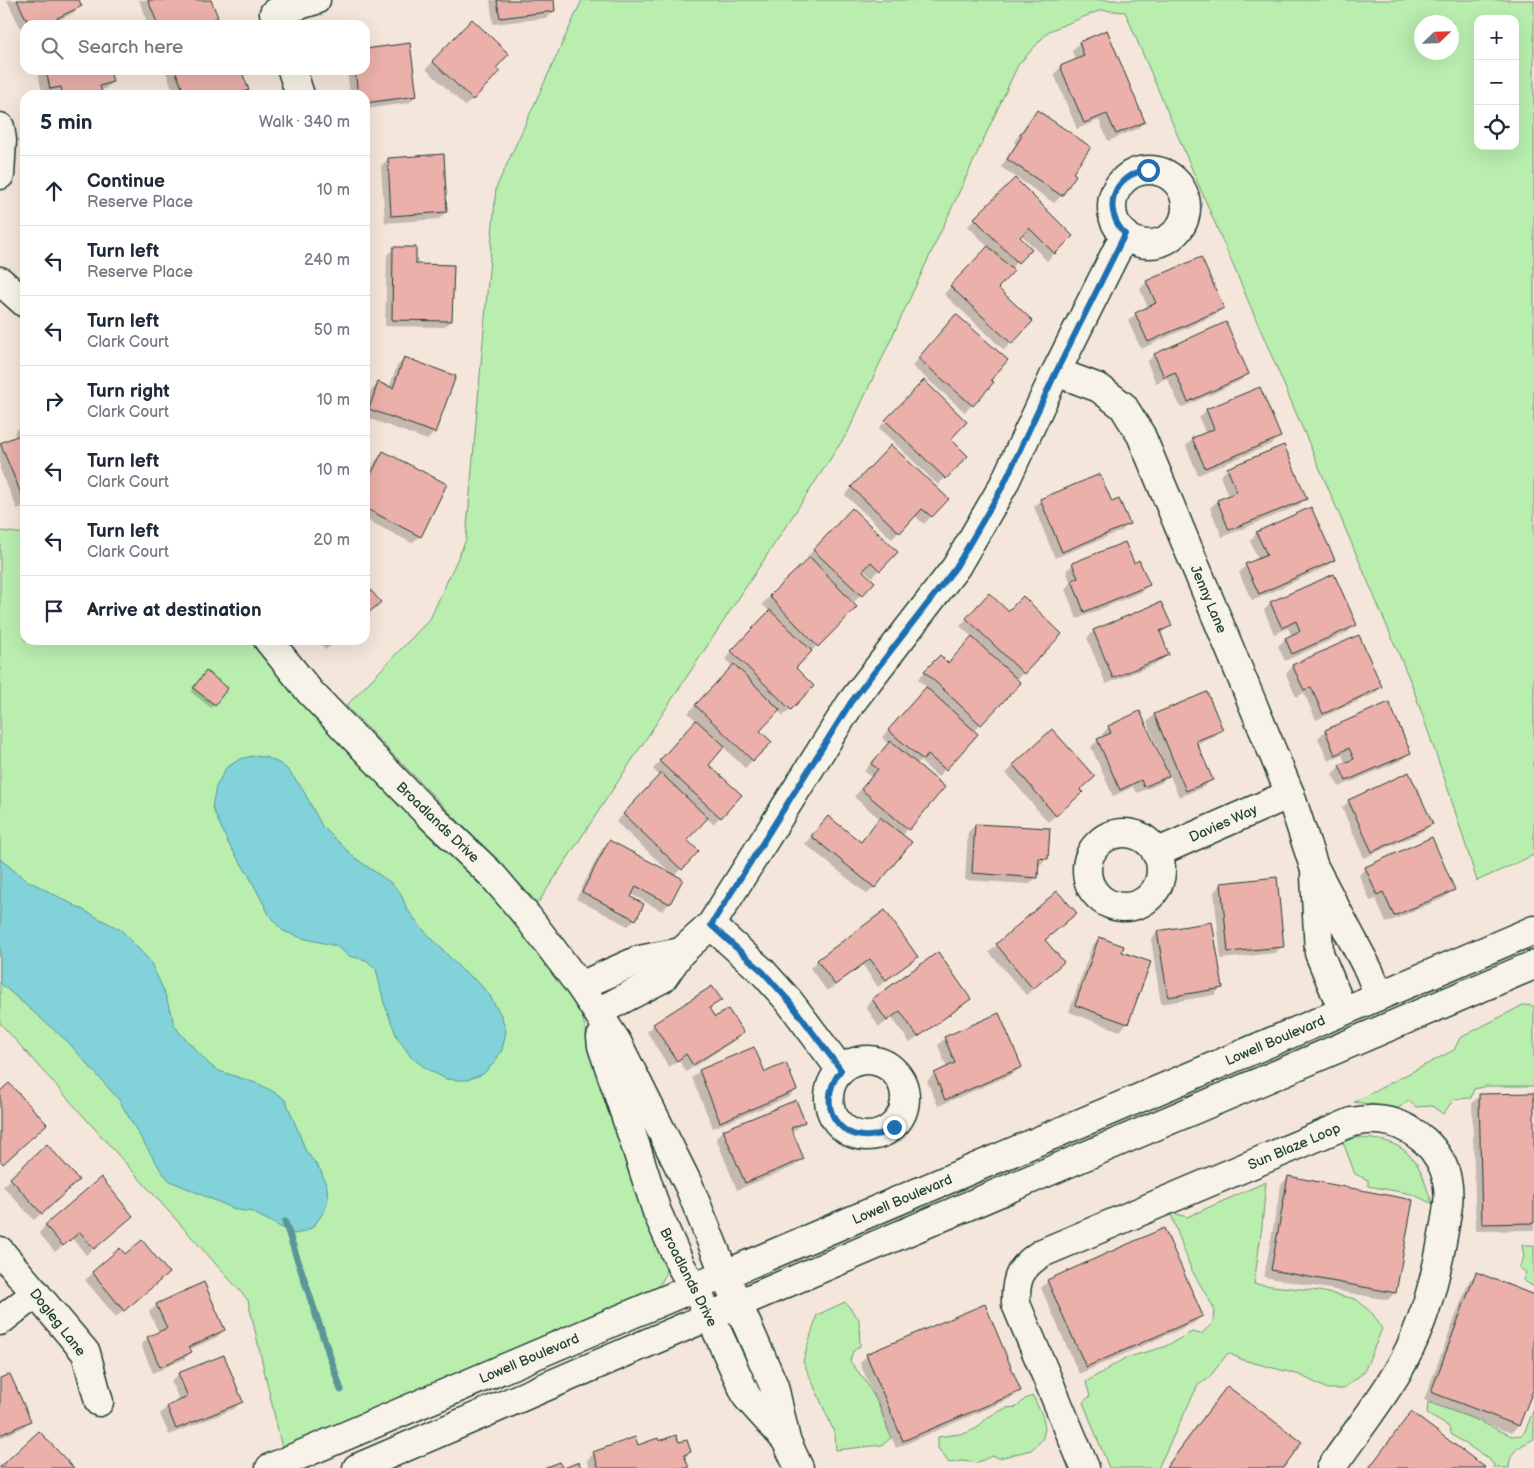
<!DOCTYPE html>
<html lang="en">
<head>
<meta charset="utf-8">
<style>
	body { margin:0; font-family:"Balsamiq Sans",sans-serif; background:#f6f6f7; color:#1f2937 }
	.controls { position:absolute; right:15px; top:15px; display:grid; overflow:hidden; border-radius:10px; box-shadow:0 5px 20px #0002 }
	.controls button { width:45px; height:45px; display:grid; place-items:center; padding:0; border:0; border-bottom:1px solid #e0e1e3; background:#fff; color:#1f2937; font:25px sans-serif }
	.compass { position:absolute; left:1414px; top:15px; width:45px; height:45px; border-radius:50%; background:#fff; box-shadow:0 5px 20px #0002; rotate:67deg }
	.stop { position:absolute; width:15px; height:15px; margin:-11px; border:4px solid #1f6fb2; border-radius:50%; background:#fff }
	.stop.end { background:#1f6fb2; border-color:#fff; box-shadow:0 1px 5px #0008 }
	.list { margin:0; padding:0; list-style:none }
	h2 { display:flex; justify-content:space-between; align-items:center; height:65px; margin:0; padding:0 20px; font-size:21px }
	h2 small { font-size:16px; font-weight:400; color:#747a83 }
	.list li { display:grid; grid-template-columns:32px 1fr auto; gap:15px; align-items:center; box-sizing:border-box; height:70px; padding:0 20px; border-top:1px solid #e0e1e3 }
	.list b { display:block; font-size:19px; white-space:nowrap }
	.list p { margin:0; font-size:16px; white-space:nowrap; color:#747a83 }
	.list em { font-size:16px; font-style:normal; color:#747a83 }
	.icon { flex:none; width:28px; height:28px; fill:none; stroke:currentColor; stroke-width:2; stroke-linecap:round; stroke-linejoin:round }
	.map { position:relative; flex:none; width:1534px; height:1468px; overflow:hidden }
	.search { position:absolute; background:#fff; box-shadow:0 5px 20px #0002; left:20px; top:20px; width:350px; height:55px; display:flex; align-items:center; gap:12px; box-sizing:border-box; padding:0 18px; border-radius:15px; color:#747a83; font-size:19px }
	.panel { position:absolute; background:#fff; box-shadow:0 5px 20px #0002; left:20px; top:90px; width:350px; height:555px; border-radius:15px }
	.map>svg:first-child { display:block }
</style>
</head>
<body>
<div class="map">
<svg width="1534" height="1468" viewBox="0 0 1534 1468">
	<rect width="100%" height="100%" fill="#f5e6db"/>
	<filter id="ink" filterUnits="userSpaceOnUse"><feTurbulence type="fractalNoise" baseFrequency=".02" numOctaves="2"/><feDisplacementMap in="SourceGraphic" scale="10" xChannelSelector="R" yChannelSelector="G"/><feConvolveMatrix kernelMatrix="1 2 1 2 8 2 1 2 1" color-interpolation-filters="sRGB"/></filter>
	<g filter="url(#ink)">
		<g fill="#b9eeaf" stroke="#6c9672" fill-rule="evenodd">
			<path d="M582,0H1534V855L1477,881L1447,786L1412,685L1125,12L1101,10L1049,31L1018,65L848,432L538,903L346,706L430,619L466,540L496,188ZM1478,19H1515V146H1478ZM1422,22H1452V52H1422Z"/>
			<path d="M0,531L25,534V640H254L282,679L534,941L567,985L582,1017L602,1079L667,1262C666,1274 664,1282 654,1290L282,1448L248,1300L0,1023Z"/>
			<polygon points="1523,1005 1534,1006 1534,1086 1486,1086 1474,1089 1471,1098 1454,1099 1443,1114 1432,1106 1416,1107 1408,1100 1399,1108 1354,1102 1454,1050 1460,1038"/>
			<path d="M1341,1137C1373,1139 1401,1136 1419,1168C1425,1179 1427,1192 1433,1204L1412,1194L1368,1186V1180L1355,1174Z"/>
			<polygon points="1266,1182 1262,1226 1254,1284 1319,1291 1356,1299 1373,1314 1382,1329 1364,1372 1343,1389 1327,1389 1300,1375 1243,1360 1228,1353 1208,1379 1198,1385 1158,1468 1109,1468 1083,1402 1090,1396 1086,1382 1125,1358 1164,1347 1192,1332 1201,1334 1213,1323 1214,1308 1191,1269 1170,1212 1187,1217"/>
			<polygon points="1522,1245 1534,1245 1534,1287 1523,1280 1526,1272 1519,1268 1524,1257"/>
			<polygon points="845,1302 859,1319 860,1346 853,1351 850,1361 866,1382 879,1405 891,1438 882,1445 836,1450 835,1434 803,1361 817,1315"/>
			<polygon points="1033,1396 1043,1417 1045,1429 1042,1440 1031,1450 999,1458 992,1456 976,1463 963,1461 949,1463 938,1448 938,1437 966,1433 977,1428 988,1417 1006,1408 1017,1407 1025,1399"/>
			<path d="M1428,1402L1474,1419L1512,1436L1521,1435L1525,1431L1534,1409V1439C1519,1447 1510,1450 1509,1468H1494V1465L1489,1459L1452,1435L1448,1426L1427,1414Z"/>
		</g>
		<g fill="#81d2d9" stroke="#5a9697">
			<polygon points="252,756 266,757 279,763 288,770 302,788 322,826 355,858 391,883 400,892 407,909 420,926 462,970 478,982 490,996 502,1017 506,1032 502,1050 494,1063 483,1074 467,1080 456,1080 446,1079 427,1069 411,1057 397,1037 384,1003 376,969 366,960 349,956 336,946 302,938 283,931 271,918 249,876 228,843 212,807 216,787 226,768 240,759"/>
			<polygon points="0,859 25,879 121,930 150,961 164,991 175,1026 180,1033 210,1065 219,1071 259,1084 281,1096 286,1101 306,1151 321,1171 327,1187 328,1199 325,1210 313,1227 304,1232 294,1234 252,1212 237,1210 170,1181 162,1172 142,1140 119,1100 68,1042 0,983"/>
		</g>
		<g fill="#0003">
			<polygon points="7,0 78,0 80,6 73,13 57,21 56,25 25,25 25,38"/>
			<polygon points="139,0 210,0 217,17 207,25 148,25"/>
			<polygon points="490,0 552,0 554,11 547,18 493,24"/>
			<polygon points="472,21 495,68 473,99 465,106 426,69"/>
			<polygon points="1106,32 1144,122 1137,129 1108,141 1099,120 1077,129 1054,74 1061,67 1076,61 1072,51 1079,43"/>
			<polygon points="365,50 416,96 409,103 365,109 365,95 350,95 347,70 365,70"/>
			<polygon points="37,70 109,70 112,82 105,89 100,90 101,95 54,95 54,93 43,95"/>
			<polygon points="165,70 240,70 247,89 241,95 175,95"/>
			<polygon points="1037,111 1072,173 1075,175 1061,196 1054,203 1001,167 1016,144 1014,142 1030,118"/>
			<polygon points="388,159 446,212 439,219 385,223 381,166"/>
			<polygon points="1015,180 1071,236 1047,261 1021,234 1018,237 1030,249 1010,269 996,288 1032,322 1004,350 944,294 988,247 968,226"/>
			<polygon points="394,248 414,266 451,320 444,327 385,326 387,255"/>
			<polygon points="1147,282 1223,308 1215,315 1141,349 1128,321 1136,314 1148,308 1140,289"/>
			<polygon points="949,323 972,405 965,412 912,366"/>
			<polygon points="1225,323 1248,374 1240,381 1181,408 1167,378 1156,383 1147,362 1154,355"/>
			<polygon points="405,359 454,377 434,433 427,440 365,417 365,409 371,391 378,384 389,388 397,366"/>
			<polygon points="924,382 949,439 966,456 938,485 879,428"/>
			<polygon points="1259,389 1279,437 1272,444 1198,475 1186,446 1193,439 1206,434 1199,418 1206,410"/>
			<polygon points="25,423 25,506 17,509 0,469 0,444 16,437 14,432"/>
			<polygon points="383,453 420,536 412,543 365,519 365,481 376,460"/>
			<polygon points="884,454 947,499 924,524 914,515 892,539 845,495"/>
			<polygon points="1228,469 1305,498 1298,506 1222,537 1210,508 1217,501 1229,497 1220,476"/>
			<polygon points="1041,500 1112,504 1128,524 1121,531 1055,558 1034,507"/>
			<polygon points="845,517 896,552 872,577 863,569 861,571 873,582 854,602 849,597 847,598 856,607 794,668 812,686 783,716 778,710 758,731 770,742 745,768 723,747 707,765 720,817 713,824 707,818 685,840 697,851 674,876 681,880 669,904 662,911 631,894 629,898 635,919 628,926 576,899 602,849 609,842 671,873 616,822 660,776 653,769 697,721 688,713 733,667 725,659 770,612 762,604 809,559 807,557"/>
			<polygon points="1257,533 1334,560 1326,567 1252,601 1239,573 1246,565 1258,559 1250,541"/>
			<polygon points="1073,564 1133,564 1148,585 1141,592 1077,619 1065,589 1071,583 1066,571"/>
			<polygon points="989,595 1008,613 1061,634 1016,680 974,731 976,734 938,777 920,761 916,765 943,787 902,836 875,887 867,894 805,844 821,824 860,843 880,819 854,797 871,777 864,771 888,744 882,737 927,688 918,679 940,656 948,664 973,638 960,626"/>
			<polygon points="1271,603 1355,625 1348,632 1285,661 1278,646 1285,639 1292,636 1288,628 1274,634 1264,610"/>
			<polygon points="1170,626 1160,634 1168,654 1160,662 1106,684 1087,638 1094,631"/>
			<polygon points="317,640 337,640 326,650"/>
			<polygon points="1293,666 1381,687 1374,694 1316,720 1304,693 1296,697 1286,674"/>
			<polygon points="203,676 214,704 211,708 191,692"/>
			<polygon points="1206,693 1221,730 1214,737 1196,744 1211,780 1204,787 1179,797 1169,774 1161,783 1137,793 1133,787 1113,796 1091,747 1098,740 1103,737 1102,734 1109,727 1161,761 1163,760 1147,722 1154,715"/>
			<polygon points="1052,731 1079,790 1074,799 1048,822 1006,773"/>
			<polygon points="1325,731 1410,752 1402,760 1339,787 1332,774 1340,766 1346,764 1342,755 1328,761 1318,738"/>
			<polygon points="1349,801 1432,824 1424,831 1364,858 1342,808"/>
			<polygon points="976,825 1047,858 1039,866 1037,865 1037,877 1029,884 965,880 968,832"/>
			<polygon points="1366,868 1453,889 1446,897 1386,923 1376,899 1370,901 1359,875"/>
			<polygon points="1221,884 1282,946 1275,953 1221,959 1214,892"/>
			<polygon points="1057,893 1044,941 1055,969 1026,995 989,952"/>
			<polygon points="884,912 916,957 878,987 863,965 827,991 810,968 817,961"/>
			<polygon points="1158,932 1221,988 1214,995 1161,1004 1151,939"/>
			<polygon points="1099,938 1120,952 1127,1023 1120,1031 1069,1012 1092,946"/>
			<polygon points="937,954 969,999 962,1006 910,1043 892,1018 879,1027 866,1007 873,1000"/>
			<polygon points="720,1000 709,1010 715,1019 742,1033 735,1040 686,1072 679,1061 669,1067 647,1032 654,1025"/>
			<polygon points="945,1038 1020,1067 1013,1074 938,1106 927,1081 934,1074 947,1068 938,1045"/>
			<polygon points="753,1049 764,1074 796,1090 789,1097 713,1128 692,1078 699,1071"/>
			<polygon points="1534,1094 1534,1230 1476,1231 1472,1103 1480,1096"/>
			<polygon points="804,1122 796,1129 791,1131 802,1159 795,1166 737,1190 716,1138 723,1131"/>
			<polygon points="47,1146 70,1187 34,1220 3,1186"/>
			<polygon points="1288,1177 1395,1292 1388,1300 1264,1277 1281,1185"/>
			<polygon points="124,1223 86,1255 72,1238 55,1252 39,1233 46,1225"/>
			<polygon points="120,1250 125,1256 160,1280 116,1317 85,1280"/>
			<polygon points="1476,1274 1534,1296 1534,1384 1518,1426 1511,1433 1424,1400 1469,1281"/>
			<polygon points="1048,1281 1201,1316 1194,1323 1079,1374 1041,1288"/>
			<polygon points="157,1305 224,1330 217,1337 189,1350 191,1352 184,1359 153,1373 141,1345 148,1338 159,1333 149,1312"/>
			<polygon points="867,1355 1020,1391 1012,1398 896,1448 860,1363"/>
			<polygon points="179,1374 241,1402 234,1409 169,1435 160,1414 167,1407 180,1402 171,1381"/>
			<polygon points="0,1380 30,1421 22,1428 0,1438"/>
			<polygon points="1227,1387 1282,1468 1165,1468 1220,1395"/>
			<polygon points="1411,1414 1484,1468 1369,1468"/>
			<polygon points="658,1443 678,1444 690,1452 684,1458 687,1468 590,1468 587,1460 594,1453"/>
		</g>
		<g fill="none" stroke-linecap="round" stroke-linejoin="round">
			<polyline stroke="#5a9697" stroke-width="7" points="285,1222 341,1390"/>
		</g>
		<g fill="#ebb0a9" stroke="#1f3d34">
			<polygon points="17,0 79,0 82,6 57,18 59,23 56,25 29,25"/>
			<polygon points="148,0 211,0 218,17 198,25 158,25"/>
			<polygon points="497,0 554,0 555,11 500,18"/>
			<polygon points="472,19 509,54 496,68 500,71 473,100 432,61"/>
			<polygon points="1107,30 1145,122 1116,134 1107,114 1084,123 1060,66 1084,56 1079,42"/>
			<polygon points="410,43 417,96 365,103 365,95 358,95 355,70 365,70 365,49"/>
			<polygon points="46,70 110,70 113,82 100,86 103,95 63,95 61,87 50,89"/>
			<polygon points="175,70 241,70 249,90 235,95 185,95"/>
			<polygon points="1037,110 1091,147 1073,173 1076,175 1062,196 1007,159 1022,136 1020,135"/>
			<polygon points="444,154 447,212 391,216 388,158"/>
			<polygon points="1015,178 1073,236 1055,254 1029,228 1020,237 1032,249 1018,263 974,218"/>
			<polygon points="988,246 1014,271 998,288 1033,321 1012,344 950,286"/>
			<polygon points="393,247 416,247 416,264 454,265 452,321 392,320"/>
			<polygon points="1201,257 1224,308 1148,342 1135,313 1156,303 1146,281"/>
			<polygon points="956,314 1008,360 991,380 994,382 973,406 918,358"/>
			<polygon points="1226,322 1249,374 1188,402 1175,372 1164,377 1154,354"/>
			<polygon points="404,357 456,376 435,433 369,409 378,382 393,388"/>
			<polygon points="924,380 967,422 951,439 968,456 946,479 885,420"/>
			<polygon points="1260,387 1281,437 1205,468 1192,438 1214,429 1206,409"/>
			<polygon points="25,422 25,503 0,443 24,433 20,424"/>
			<polygon points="891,445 949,499 932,517 922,509 900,533 851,487"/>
			<polygon points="1284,445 1307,499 1229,530 1217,500 1237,492 1227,468"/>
			<polygon points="383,451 447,484 421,537 365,508 365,486"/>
			<polygon points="1100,474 1112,502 1119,499 1130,524 1062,552 1040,499"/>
			<polygon points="1311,507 1335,560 1259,594 1245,564 1267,555 1256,532"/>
			<polygon points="852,508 898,552 880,571 871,562 863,571 875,582 862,596 813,550"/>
			<polygon points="1125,542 1134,563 1139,560 1150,585 1084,612 1072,580 1078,578 1072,563"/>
			<polygon points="810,557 857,607 818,647 769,596"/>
			<polygon points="1334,574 1357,625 1292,654 1285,638 1300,631 1296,621 1282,628 1270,602"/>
			<polygon points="365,584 381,602 365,616"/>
			<polygon points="989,593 1008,611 1023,596 1062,634 1024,674 966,618"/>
			<polygon points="1161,602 1172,626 1160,631 1169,655 1113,678 1093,630"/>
			<polygon points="770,610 812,651 796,668 814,686 791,710 731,651"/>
			<polygon points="1359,635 1382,687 1323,714 1311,687 1304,690 1292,665"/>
			<polygon points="972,637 1021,683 981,725 924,671 940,655 948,663"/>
			<polygon points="734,664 780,710 760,731 772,742 753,761 695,705"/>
			<polygon points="206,671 228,688 215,705 193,688"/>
			<polygon points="926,687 978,734 946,770 928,755 923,760 888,730"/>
			<polygon points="1207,692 1223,730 1196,741 1213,780 1186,791 1154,714"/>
			<polygon points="1389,702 1411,753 1346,781 1339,765 1354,759 1349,748 1335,755 1325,730"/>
			<polygon points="1140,711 1169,776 1144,787 1141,780 1120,790 1097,739 1111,733 1108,726"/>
			<polygon points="696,720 725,746 709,765 742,795 721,818 659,761"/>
			<polygon points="1052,729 1095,777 1080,790 1083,792 1056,816 1013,765"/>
			<polygon points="890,741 945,787 909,830 861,789 878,769 871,764"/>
			<polygon points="1409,772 1433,824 1372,852 1348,800"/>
			<polygon points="661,773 708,818 687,840 699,851 682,870 623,814"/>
			<polygon points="828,816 861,842 880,817 912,842 875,888 811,836"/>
			<polygon points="975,824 1050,828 1048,859 1039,858 1038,878 972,873"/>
			<polygon points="1432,837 1455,890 1394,916 1383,892 1377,895 1365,867"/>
			<polygon points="609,840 683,879 670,904 636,886 631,897 644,904 636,920 582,892"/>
			<polygon points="1277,877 1284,947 1228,952 1221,883"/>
			<polygon points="1057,891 1077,913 1045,940 1064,962 1033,989 996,944"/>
			<polygon points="885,910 918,957 886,980 870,959 835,985 817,960"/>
			<polygon points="1212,922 1223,988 1168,997 1157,931"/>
			<polygon points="1099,937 1124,946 1122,952 1151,962 1128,1024 1075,1005"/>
			<polygon points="938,952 971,999 918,1037 900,1011 887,1021 872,999"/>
			<polygon points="712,986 722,1000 709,1008 715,1017 728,1009 744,1033 693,1065 686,1054 677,1061 653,1024"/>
			<polygon points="999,1013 1022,1067 945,1100 934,1073 955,1063 944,1037"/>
			<polygon points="754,1047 765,1072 786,1063 797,1090 720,1122 699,1070"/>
			<polygon points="9,1083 47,1124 3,1164 0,1160 0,1091"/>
			<polygon points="1534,1093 1534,1223 1482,1224 1479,1094"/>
			<polygon points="796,1100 805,1122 791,1128 804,1159 745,1183 723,1130"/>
			<polygon points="47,1144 79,1180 42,1214 10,1178"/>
			<polygon points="1288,1176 1413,1200 1396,1293 1271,1270"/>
			<polygon points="101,1177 133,1216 94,1249 80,1232 63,1246 45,1225"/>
			<polygon points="1164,1228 1203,1316 1086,1367 1047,1280"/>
			<polygon points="142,1240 169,1273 124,1311 92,1272 120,1248 125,1254"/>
			<polygon points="1476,1272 1534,1295 1534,1388 1519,1426 1431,1392"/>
			<polygon points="204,1282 225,1330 189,1347 192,1352 160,1367 147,1337 167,1328 156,1304"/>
			<polygon points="985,1304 1021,1391 903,1441 866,1354"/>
			<polygon points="224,1355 243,1402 176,1429 167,1406 188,1397 178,1373"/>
			<polygon points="10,1374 31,1421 0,1435 0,1378"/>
			<polygon points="1227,1386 1302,1442 1283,1468 1166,1468"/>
			<polygon points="1411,1412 1486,1468 1369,1468"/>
			<polygon points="39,1431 74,1468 0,1468 0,1467"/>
			<polygon points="676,1435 679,1442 687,1440 691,1452 684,1455 689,1468 599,1468 593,1452 635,1437 638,1445 658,1438 659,1441"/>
			<polygon points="560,1462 562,1468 544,1468"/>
			<polygon points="579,1462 581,1468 564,1468"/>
		</g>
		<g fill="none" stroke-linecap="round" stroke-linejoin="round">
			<defs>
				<g id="minor">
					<polyline points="274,13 316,0"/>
					<polyline points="292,70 300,95"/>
					<polyline points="0,127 2,140 0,175"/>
					<circle cx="1149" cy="207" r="37"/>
					<polyline points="0,281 25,303"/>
					<polyline points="1056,372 1099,388 1123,406 1141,435 1290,794 1314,867 1369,971 1379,996"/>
					<polyline points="268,640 310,692 425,811 492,875 527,916 580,986 617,1042 689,1186 725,1275 774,1386 786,1440 799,1468"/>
					<circle cx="1124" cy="870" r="37"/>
					<polyline points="1156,853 1290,794"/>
					<polyline points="1315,876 1319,953 1343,1011"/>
					<polyline points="711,925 763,972 789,1001 841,1070"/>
					<polyline points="580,986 639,960 681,952"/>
					<polyline points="598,1012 663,978 681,952 711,925 851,703 956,567 1003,486 1056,372 1125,234"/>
					<polyline points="601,1037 602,1046 635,1144 657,1212 681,1266 710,1316 747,1397 785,1439"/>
					<circle cx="867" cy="1098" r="38"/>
					<polyline points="0,1251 86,1353 99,1402"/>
					<polyline points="0,1321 36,1293"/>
					<path d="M1085,1468L1016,1304C1015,1278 1020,1267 1042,1253L1352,1122C1381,1116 1403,1122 1425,1141C1435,1150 1445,1166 1447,1180C1451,1199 1446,1217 1443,1236C1435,1283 1422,1330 1398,1371C1378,1405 1353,1436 1331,1468"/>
				</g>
				<g id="major">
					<polyline points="270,1468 1534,930"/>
					<polyline points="357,1468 761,1294 1534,965"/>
				</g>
			</defs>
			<use href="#minor" stroke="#1f3d34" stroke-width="31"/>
			<use href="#major" stroke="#1f3d34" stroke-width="31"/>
			<use href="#minor" stroke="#f7f3e8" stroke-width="28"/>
			<use href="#major" stroke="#f7f3e8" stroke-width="28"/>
		</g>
	</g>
	<g fill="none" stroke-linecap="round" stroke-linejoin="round" filter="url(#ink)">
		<path stroke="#1f6fb2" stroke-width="6" d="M894,1127C850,1156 809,1111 841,1070L789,1001L763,972L711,925L851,702L956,567L1003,486L1056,372L1125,234C1101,209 1113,174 1148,170"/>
	</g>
	<g text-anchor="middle" stroke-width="4" stroke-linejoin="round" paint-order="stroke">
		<g font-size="14" fill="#1f3d34" stroke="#f7f3e8">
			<text transform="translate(1209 599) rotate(67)" y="5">Jenny Lane</text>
			<text transform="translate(438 822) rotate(44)" y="5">Broadlands Drive</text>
			<text transform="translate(1223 823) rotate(-24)" y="5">Davies Way</text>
			<text transform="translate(1275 1040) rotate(-23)" y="5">Lowell Boulevard</text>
			<text transform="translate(1294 1146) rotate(-23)" y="5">Sun Blaze Loop</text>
			<text transform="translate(902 1199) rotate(-23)" y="5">Lowell Boulevard</text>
			<text transform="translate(689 1277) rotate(63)" y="5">Broadlands Drive</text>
			<text transform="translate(58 1322) rotate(52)" y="5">Dogleg Lane</text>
			<text transform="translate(529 1358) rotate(-23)" y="5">Lowell Boulevard</text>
		</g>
	</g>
</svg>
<div class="controls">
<button>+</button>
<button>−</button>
<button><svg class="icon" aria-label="locate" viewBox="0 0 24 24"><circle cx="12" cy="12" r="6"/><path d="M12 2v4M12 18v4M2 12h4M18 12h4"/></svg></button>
</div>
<svg class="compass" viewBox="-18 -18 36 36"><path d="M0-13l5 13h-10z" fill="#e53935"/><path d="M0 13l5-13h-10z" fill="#747a83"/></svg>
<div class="stop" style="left:1148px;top:170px"></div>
<div class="stop end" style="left:894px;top:1127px"></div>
<div class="search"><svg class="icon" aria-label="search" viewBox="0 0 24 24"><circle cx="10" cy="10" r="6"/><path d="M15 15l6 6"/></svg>Search here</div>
<section class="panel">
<h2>5 min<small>Walk · 340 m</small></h2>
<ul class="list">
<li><svg class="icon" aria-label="ahead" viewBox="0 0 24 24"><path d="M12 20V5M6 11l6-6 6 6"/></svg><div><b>Continue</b><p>Reserve Place</p></div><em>10 m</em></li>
<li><svg class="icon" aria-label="left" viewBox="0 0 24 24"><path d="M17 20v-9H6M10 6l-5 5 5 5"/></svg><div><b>Turn left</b><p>Reserve Place</p></div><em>240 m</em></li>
<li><svg class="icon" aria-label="left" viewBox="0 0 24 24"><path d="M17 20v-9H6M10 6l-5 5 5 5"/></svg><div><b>Turn left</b><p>Clark Court</p></div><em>50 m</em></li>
<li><svg class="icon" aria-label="right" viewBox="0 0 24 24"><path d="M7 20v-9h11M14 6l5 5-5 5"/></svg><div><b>Turn right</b><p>Clark Court</p></div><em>10 m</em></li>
<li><svg class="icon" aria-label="left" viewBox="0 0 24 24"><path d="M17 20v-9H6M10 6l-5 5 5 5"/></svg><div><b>Turn left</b><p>Clark Court</p></div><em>10 m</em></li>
<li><svg class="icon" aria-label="left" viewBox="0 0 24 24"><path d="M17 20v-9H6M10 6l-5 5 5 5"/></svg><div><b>Turn left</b><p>Clark Court</p></div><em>20 m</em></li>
<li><svg class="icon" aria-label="arrive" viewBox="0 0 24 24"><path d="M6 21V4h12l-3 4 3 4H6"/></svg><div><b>Arrive at destination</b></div></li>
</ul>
</section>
</div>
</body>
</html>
